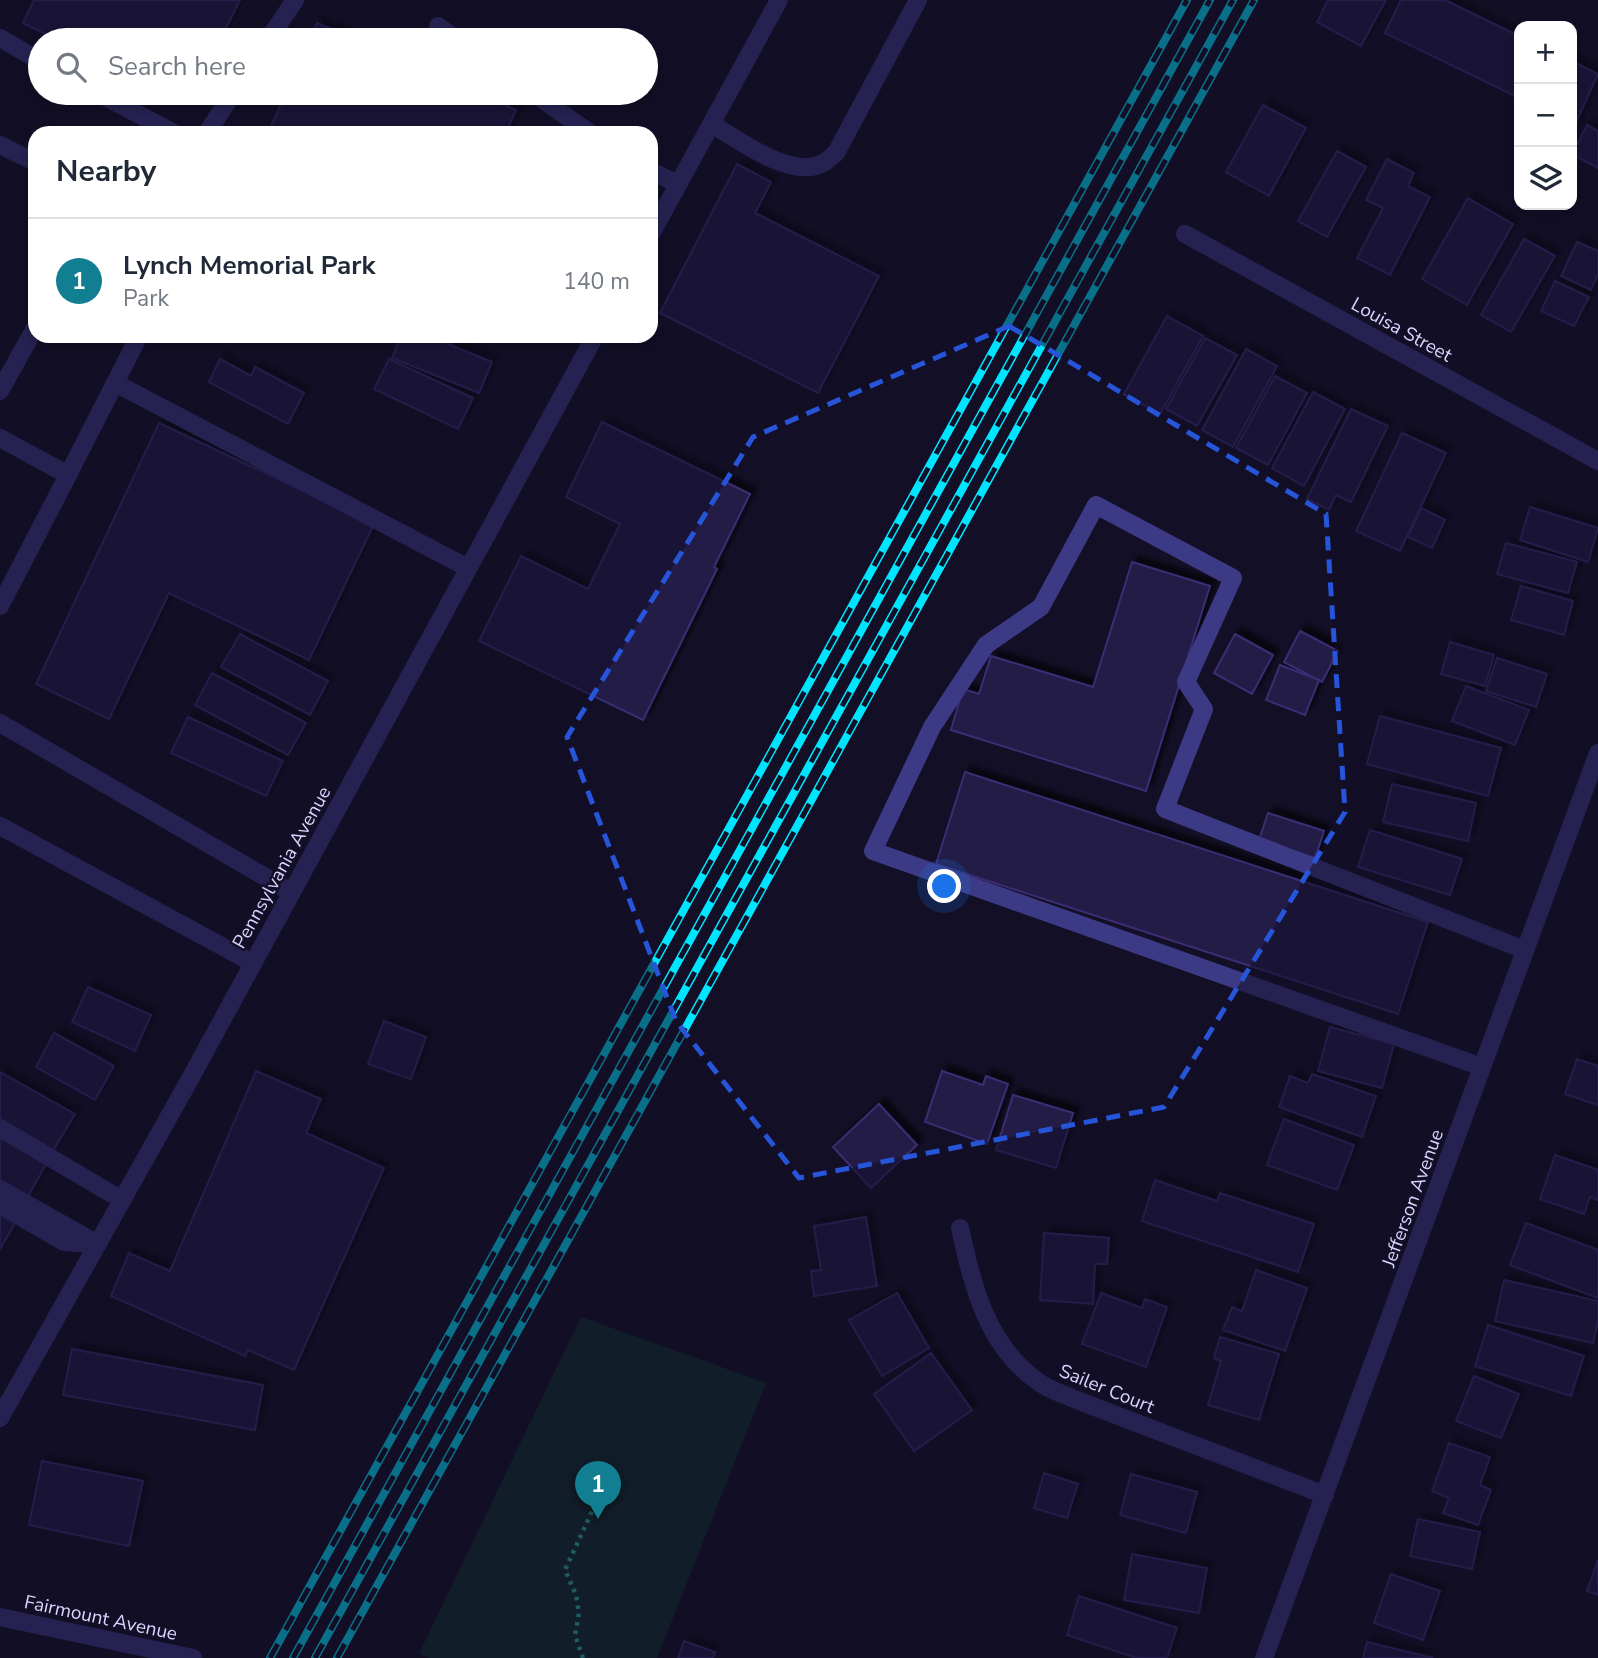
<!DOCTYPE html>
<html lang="en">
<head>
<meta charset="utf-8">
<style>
	body { margin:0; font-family:"Nunito Sans",sans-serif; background:#f6f6f7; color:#1f2937 }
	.controls { position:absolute; right:21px; top:21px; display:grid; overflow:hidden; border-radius:14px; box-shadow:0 4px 10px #0003 }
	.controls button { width:63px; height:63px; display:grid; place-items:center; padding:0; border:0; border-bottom:2px solid #e0e1e3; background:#fff; color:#1f2937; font:35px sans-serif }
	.you { position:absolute; left:945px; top:887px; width:24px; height:24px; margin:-18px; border:5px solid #fff; border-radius:50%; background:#1a73e8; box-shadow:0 0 0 10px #1a73e833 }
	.badge { display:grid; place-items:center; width:46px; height:46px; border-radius:50%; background:#117e91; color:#fff; font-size:23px; font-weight:700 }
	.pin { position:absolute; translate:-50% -58px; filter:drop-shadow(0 2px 4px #0008) }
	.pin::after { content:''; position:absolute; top:37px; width:24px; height:21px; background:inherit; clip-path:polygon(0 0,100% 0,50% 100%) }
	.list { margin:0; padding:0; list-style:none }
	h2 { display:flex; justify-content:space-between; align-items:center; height:91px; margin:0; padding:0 28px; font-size:30px }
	h2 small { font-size:23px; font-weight:400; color:#747a83 }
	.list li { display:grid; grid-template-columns:46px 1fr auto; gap:21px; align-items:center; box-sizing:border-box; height:126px; padding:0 28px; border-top:2px solid #e0e1e3 }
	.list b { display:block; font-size:26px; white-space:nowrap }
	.list p { margin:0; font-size:23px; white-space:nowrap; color:#747a83 }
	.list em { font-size:23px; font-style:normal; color:#747a83 }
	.icon { flex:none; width:38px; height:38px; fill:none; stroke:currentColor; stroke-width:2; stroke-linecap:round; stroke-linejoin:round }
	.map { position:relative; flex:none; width:1598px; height:1658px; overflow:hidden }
	.search { position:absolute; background:#fff; box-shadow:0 4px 10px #0003; left:28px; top:28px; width:630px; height:77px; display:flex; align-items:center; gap:18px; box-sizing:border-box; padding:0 24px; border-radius:38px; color:#747a83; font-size:26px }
	.panel { position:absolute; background:#fff; box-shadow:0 4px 10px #0003; left:28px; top:126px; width:630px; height:217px; border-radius:21px }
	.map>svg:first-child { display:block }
</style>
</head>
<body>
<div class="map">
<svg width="1598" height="1658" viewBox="0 0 1598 1658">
	<defs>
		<filter id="shadow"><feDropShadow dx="6" dy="-6" stdDeviation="2" flood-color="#0009"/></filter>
	</defs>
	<rect width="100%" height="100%" fill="#130f26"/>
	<polygon fill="#12302f" points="581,1317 766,1383 657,1658 429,1658 419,1654"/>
	<g fill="#241b47" stroke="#3b2d73" stroke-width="2" filter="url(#shadow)">
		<polygon points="34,0 240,0 220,40 58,40 23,23"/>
		<polygon points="1328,0 1386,0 1361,46 1317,22"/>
		<polygon points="1401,0 1445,0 1519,36 1519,98 1385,33"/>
		<polygon points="317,23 357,40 309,40"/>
		<polygon points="1572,61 1598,74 1572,131"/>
		<polygon points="167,93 195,93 190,104"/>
		<polygon points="286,93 476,93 516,110 506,133 268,133"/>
		<polygon points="1263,105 1306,128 1269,196 1226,172"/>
		<polygon points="1587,125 1598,131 1598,168 1572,154"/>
		<polygon points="1337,151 1366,167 1327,237 1298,221"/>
		<polygon points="1387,159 1414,173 1408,186 1430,197 1390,275 1357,258 1383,208 1366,200"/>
		<polygon points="737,164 771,182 755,213 879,276 818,393 660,313"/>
		<polygon points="1468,198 1513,224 1467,305 1422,279"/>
		<polygon points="1524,239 1555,256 1511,332 1481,315"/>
		<polygon points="1577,242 1598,251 1598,274 1591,290 1561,276"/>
		<polygon points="1555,281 1589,297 1574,326 1541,311"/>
		<polygon points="1167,316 1203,336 1160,414 1124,394"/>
		<polygon points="401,336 429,336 492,362 479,393 392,358"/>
		<polygon points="1205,338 1237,355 1197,426 1166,409"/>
		<polygon points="1246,349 1277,366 1233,447 1202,430"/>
		<polygon points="220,359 251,376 255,367 304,393 288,424 209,382"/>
		<polygon points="389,359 473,398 458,429 374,389"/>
		<polygon points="1275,376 1307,393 1268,465 1236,448"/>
		<polygon points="1313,392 1345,409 1304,486 1272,468"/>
		<polygon points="1351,409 1388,426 1351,502 1336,495 1329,510 1307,499"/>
		<polygon points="602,422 750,494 714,567 717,569 643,720 479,641 521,556 588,589 620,524 566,497"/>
		<polygon points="159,423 374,524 309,660 169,593 109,719 36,684"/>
		<polygon points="1402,433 1446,453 1400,551 1356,531"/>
		<polygon points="1530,507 1598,528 1588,562 1520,540"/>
		<polygon points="1421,508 1445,520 1432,548 1408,537"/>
		<polygon points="1506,543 1577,562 1568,593 1497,574"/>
		<polygon points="1132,562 1210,586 1146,791 951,730 963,689 979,694 991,656 1093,687"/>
		<polygon points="1521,586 1573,601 1564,635 1511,620"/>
		<polygon points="1300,631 1338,651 1322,682 1284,662"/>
		<polygon points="240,634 328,681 310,715 221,667"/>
		<polygon points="1235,634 1273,655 1252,694 1214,673"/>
		<polygon points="1450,642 1494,655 1485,686 1441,674"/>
		<polygon points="1497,658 1547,674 1536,707 1486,691"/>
		<polygon points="1280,665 1319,680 1305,715 1266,700"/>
		<polygon points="212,673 306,723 288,755 195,705"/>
		<polygon points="1466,686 1529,710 1515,745 1452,721"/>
		<polygon points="1380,716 1501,748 1488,796 1367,764"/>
		<polygon points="188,717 283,761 266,796 171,753"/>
		<polygon points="965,772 1428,922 1398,1014 936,864"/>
		<polygon points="1392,784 1476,803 1468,841 1383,822"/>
		<polygon points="1268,813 1324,831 1315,858 1259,840"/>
		<polygon points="1370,830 1462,859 1450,895 1358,867"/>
		<polygon points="88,987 151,1015 135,1051 72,1022"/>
		<polygon points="384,1021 426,1037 411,1079 368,1064"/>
		<polygon points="1330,1027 1394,1044 1382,1088 1318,1071"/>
		<polygon points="54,1033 114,1066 95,1100 36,1067"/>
		<polygon points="1577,1059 1598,1066 1598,1105 1565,1094"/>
		<polygon points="256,1071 321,1099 306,1133 384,1168 294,1370 248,1350 245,1356 111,1296 129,1253 170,1271"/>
		<polygon points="942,1071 983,1085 986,1076 1008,1084 987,1144 925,1122"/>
		<polygon points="0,1072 75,1114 53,1151 0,1121"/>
		<polygon points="1312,1074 1376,1096 1362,1137 1279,1107 1290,1076 1308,1083"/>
		<polygon points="1013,1095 1073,1113 1056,1168 996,1150"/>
		<polygon points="879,1104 917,1145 871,1188 833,1147"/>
		<polygon points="1284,1119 1354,1145 1337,1190 1267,1165"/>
		<polygon points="0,1134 48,1161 27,1198 0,1182"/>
		<polygon points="1555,1155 1598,1170 1598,1200 1590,1197 1584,1214 1540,1199"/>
		<polygon points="1155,1180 1217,1201 1220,1193 1314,1224 1298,1272 1142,1221"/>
		<polygon points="0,1210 17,1220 0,1249"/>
		<polygon points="866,1217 877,1286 814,1296 811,1271 821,1270 814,1226"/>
		<polygon points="1526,1223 1598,1250 1598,1298 1510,1265"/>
		<polygon points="1044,1233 1109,1238 1107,1264 1095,1264 1093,1304 1040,1300"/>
		<polygon points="1256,1270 1307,1288 1285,1351 1223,1330 1232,1307 1242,1311"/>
		<polygon points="1504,1280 1598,1301 1598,1321 1593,1343 1495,1321"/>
		<polygon points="897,1293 929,1348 882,1376 849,1320"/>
		<polygon points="1101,1293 1142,1308 1145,1299 1167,1307 1146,1367 1082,1344"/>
		<polygon points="1488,1325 1584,1356 1571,1396 1475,1366"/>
		<polygon points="1220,1337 1279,1354 1259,1420 1208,1405 1221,1361 1214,1358"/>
		<polygon points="72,1349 263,1385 255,1430 63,1395"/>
		<polygon points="931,1353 972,1410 914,1451 874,1394"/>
		<polygon points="1474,1376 1519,1394 1501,1438 1456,1421"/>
		<polygon points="1449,1443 1490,1457 1480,1485 1491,1490 1478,1525 1443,1513 1449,1498 1432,1491"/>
		<polygon points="42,1461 143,1481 129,1546 29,1525"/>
		<polygon points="1044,1473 1078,1484 1067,1518 1034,1508"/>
		<polygon points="1131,1474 1197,1492 1186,1533 1120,1515"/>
		<polygon points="1418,1519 1480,1532 1472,1569 1410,1556"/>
		<polygon points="1132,1554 1207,1568 1199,1613 1124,1600"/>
		<polygon points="1598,1560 1598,1595 1587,1591"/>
		<polygon points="1391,1574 1440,1591 1423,1640 1374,1623"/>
		<polygon points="1079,1596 1177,1628 1167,1658 1137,1658 1067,1635"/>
		<polygon points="684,1641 715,1652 713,1658 678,1658"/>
		<polygon points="1367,1642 1433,1658 1363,1658"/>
	</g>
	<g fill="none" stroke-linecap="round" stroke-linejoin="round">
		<polyline stroke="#2fb8b0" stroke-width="4.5" stroke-dasharray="3.5 5" stroke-linecap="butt" points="583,1658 575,1635 579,1613 576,1595 565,1570 600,1494"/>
		<g stroke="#3d3a85" stroke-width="18">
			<polyline points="438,26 458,40"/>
			<polyline points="0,38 40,61"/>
			<polyline points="268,40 295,0"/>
			<polyline points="98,93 174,133"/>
			<polyline points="533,93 590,133"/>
			<path d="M712,124C738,140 792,180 823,163C827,161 832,156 836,153L918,0"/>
			<polyline points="207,133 233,93"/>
			<polyline points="0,145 35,162"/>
			<polyline points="651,171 678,184"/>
			<polyline points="651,234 779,0"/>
			<polyline points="1185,234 1598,461"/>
			<polyline points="115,383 139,336"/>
			<polyline points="0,391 35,328"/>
			<polyline points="0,438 68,475 115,383 468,568"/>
			<polyline points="0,606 68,475"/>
			<polyline points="0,723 291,892"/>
			<polyline points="0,826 253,963"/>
			<polyline points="1482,1067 873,851 932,727 986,645 1041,607 1096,505 1233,578 1186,682 1204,709 1165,809 1525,950"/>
			<polyline points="0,1128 122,1200"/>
			<polyline points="0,1189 98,1244"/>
			<polyline points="0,1205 64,1242 94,1244"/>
			<path d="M960,1228C973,1287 987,1347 1040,1383C1050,1390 1063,1394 1074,1399L1325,1495"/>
			<polyline points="0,1418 190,1079 595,336"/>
			<polyline points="0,1617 193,1658"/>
			<polyline points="1264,1658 1598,753"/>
		</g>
		<defs>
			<g id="rail">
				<polyline points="270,1658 1187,0"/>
				<polyline points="293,1658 1210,0"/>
				<polyline points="315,1658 1233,0"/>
				<polyline points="337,1658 1254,0"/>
			</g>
		</defs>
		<use href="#rail" stroke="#00e5ff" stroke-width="8"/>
		<use href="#rail" stroke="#130f26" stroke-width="5" stroke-dasharray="16" stroke-linecap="butt"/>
	</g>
	<path d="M0 0H1598V1658H0ZM1009,326L1326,514L1345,812L1164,1107L799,1178L676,1021L567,737L753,437Z" fill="#130f26" fill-opacity=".55" fill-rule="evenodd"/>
	<path fill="none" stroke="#2655da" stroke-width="5" stroke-dasharray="14 9" stroke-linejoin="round" d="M1009,326L1326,514L1345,812L1164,1107L799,1178L676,1021L567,737L753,437Z"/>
	<g text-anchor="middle" stroke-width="5" stroke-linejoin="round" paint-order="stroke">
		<g font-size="19" fill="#d9d4ff" stroke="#130f26">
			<text transform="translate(1402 329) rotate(29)" y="7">Louisa Street</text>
			<text transform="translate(281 867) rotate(-61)" y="7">Pennsylvania Avenue</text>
			<text transform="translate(1412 1198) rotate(-70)" y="7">Jefferson Avenue</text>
			<text transform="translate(1107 1388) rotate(22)" y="7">Sailer Court</text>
			<text transform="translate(101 1617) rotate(12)" y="7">Fairmount Avenue</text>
		</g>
	</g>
</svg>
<div class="controls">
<button>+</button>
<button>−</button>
<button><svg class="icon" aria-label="layers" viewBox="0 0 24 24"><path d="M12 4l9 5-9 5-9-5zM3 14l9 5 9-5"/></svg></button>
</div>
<div class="you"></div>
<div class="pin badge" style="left:598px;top:1519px">1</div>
<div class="search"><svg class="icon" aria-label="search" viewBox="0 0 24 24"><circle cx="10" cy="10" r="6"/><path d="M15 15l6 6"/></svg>Search here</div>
<section class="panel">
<h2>Nearby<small></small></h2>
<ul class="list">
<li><span class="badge">1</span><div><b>Lynch Memorial Park</b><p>Park</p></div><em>140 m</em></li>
</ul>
</section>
</div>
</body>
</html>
